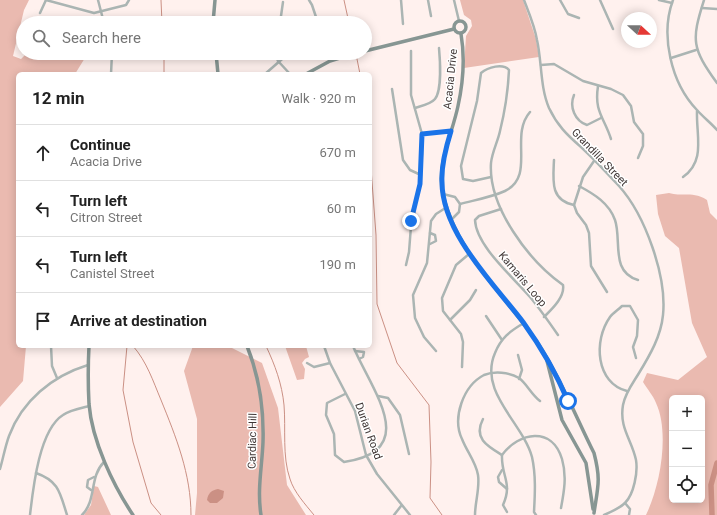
<!DOCTYPE html>
<html lang="en">
<head>
<meta charset="utf-8">
<style>
	body { margin:0; font-family:Roboto,sans-serif; background:#f2f2f2; color:#222 }
	.controls { position:absolute; right:12px; bottom:12px; display:grid; overflow:hidden; border-radius:6px; box-shadow:0 2px 10px #0003 }
	.controls button { width:36px; height:36px; display:grid; place-items:center; padding:0; border:0; border-bottom:1px solid #e0e0e0; background:#fff; color:#222; font:20px sans-serif }
	.compass { position:absolute; left:621px; top:12px; width:36px; height:36px; border-radius:50%; background:#fff; box-shadow:0 2px 10px #0003; rotate:111deg }
	.stop { position:absolute; width:12px; height:12px; margin:-9px; border:3px solid #1a73e8; border-radius:50%; background:#fff }
	.stop.end { background:#1a73e8; border-color:#fff; box-shadow:0 1px 4px #0008 }
	.list { margin:0; padding:0; list-style:none }
	h2 { display:flex; justify-content:space-between; align-items:center; height:52px; margin:0; padding:0 16px; font-size:17px }
	h2 small { font-size:13px; font-weight:400; color:#767676 }
	.list li { display:grid; grid-template-columns:26px 1fr auto; gap:12px; align-items:center; box-sizing:border-box; height:56px; padding:0 16px; border-top:1px solid #e0e0e0 }
	.list b { display:block; font-size:15px; white-space:nowrap }
	.list p { margin:0; font-size:13px; white-space:nowrap; color:#767676 }
	.list em { font-size:13px; font-style:normal; color:#767676 }
	.icon { flex:none; width:22px; height:22px; fill:none; stroke:currentColor; stroke-width:2; stroke-linecap:round; stroke-linejoin:round }
	.map { position:relative; flex:none; width:717px; height:515px; overflow:hidden }
	.search { position:absolute; background:#fff; box-shadow:0 2px 10px #0003; left:16px; top:16px; width:356px; height:44px; display:flex; align-items:center; gap:10px; box-sizing:border-box; padding:0 14px; border-radius:22px; color:#767676; font-size:15px }
	.panel { position:absolute; background:#fff; box-shadow:0 2px 10px #0003; left:16px; top:72px; width:356px; height:276px; border-radius:6px }
	.map>svg:first-child { display:block }
</style>
</head>
<body>
<div class="map">
<svg width="717" height="515" viewBox="0 0 717 515">
	<rect width="100%" height="100%" fill="#fff1ee"/>
	<g fill="#eabab0" fill-rule="evenodd">
		<polygon points="0,0 29,0 24,10 13,56 21,59 27,53 88,53 75,74 18,74 18,346 26,346 23,381 0,407"/>
		<polygon points="460,0 523,0 536,39 539,57 464,68 466,36 472,26 471,20 464,15"/>
		<path d="M669,193C685,197 692,191 707,200L710,213L717,220V515H646C660,486 670,433 656,403C653,395 647,389 643,382L647,373L678,380L707,357L692,323L679,248L665,236L658,214L656,195ZM672,398H702V500H672Z"/>
		<polygon points="193,346 228,346 262,363 278,408 287,485 306,515 195,515 197,493 197,419 184,371"/>
		<polygon points="285,346 306,346 309,357 305,359 302,363 305,369 304,379 297,380"/>
		<polygon points="94,486 98,487 111,515 84,515 91,505"/>
	</g>
	<path fill="#cb9084" d="M218,489L224,491L223,498L217,503H210L207,500C208,493 212,490 218,489Z"/>
	<g fill="none" stroke-linecap="round" stroke-linejoin="round">
		<g stroke="#cb9084" stroke-width="1">
			<polyline points="161,0 162,23"/>
			<polyline points="344,0 349,23"/>
			<polyline points="164,53 164,74"/>
			<polyline points="356,54 360,74"/>
			<polyline points="370,155 376,235 377,304 397,363 429,405 431,462 430,498 442,515"/>
			<polyline points="127,346 123,390 133,442 151,503 161,515"/>
			<path d="M133,346C147,362 153,381 161,400C176,437 191,474 191,515"/>
			<path d="M266,346C275,365 282,384 284,405C286,429 282,456 290,479C294,492 305,504 314,515"/>
		</g>
		<polyline stroke="#cb9084" stroke-width="5.5" points="712,515 711,485 717,463"/>
		<g stroke="#abb5b3" stroke-width="2.5">
			<polyline points="46,0 94,13 126,5 129,0"/>
			<polyline points="98,0 104,23"/>
			<polyline points="309,0 312,5 318,23"/>
			<polyline points="401,0 403,24"/>
			<polyline points="428,0 431,16"/>
			<polyline points="454,0 459,21"/>
			<path d="M524,0C529,13 535,27 537,40C542,62 540,87 549,108C557,125 567,135 581,147C594,159 607,173 619,186C645,215 667,276 663,315C661,336 650,355 639,373C633,383 625,393 623,405C619,428 632,440 636,460C638,472 634,494 625,503C620,508 611,512 604,515"/>
			<polyline points="560,0 568,14 579,18"/>
			<polyline points="600,0 613,29"/>
			<polyline points="659,0 672,3"/>
			<path d="M673,0C660,35 671,83 697,110C703,117 711,123 717,130"/>
			<path d="M704,0C691,41 692,48 717,83"/>
			<polyline points="702,8 717,9"/>
			<polyline points="40,13 46,0"/>
			<polyline points="281,18 288,20 290,23"/>
			<polyline points="280,23 283,2"/>
			<polyline points="275,53 278,61 290,74"/>
			<polyline points="671,58 696,50"/>
			<polyline points="541,65 554,64 583,81 611,89 623,95 631,106 634,122 643,134 643,146 638,158"/>
			<polyline points="111,74 112,53"/>
			<polyline points="265,74 289,53"/>
			<path d="M598,86C594,112 604,117 611,139"/>
			<polyline points="392,89 403,160 410,170 421,175"/>
			<path d="M574,95C569,107 575,121 587,125L601,118"/>
			<path d="M415,108C421,106 431,104 435,99C442,90 440,59 439,48"/>
			<polyline points="422,134 451,131"/>
			<path d="M554,160C553,181 550,200 574,205"/>
			<polyline points="594,161 583,177 574,205 577,213 586,225 589,233 591,266 607,292"/>
			<path d="M491,177L473,181L463,179L461,166L477,101L481,73C488,67 503,63 509,70C508,91 505,111 500,131C498,141 492,152 491,163C488,207 529,261 563,285C565,297 552,309 544,317"/>
			<path d="M683,177C706,161 696,135 697,111"/>
			<path d="M579,186C594,194 609,203 615,220C622,240 610,272 638,280"/>
			<polyline points="443,194 455,197 460,204 459,212 451,220"/>
			<path d="M460,204C475,200 492,197 505,191C536,176 509,136 530,112"/>
			<path d="M501,209L479,216L475,220C476,246 514,278 530,297C540,309 549,322 558,335"/>
			<polyline points="430,244 436,241 435,235 430,233"/>
			<polyline points="406,265 409,252 412,213 420,184 422,154 422,134 411,95 411,51"/>
			<polyline points="486,316 502,340"/>
			<polyline points="450,320 470,300 476,290"/>
			<path d="M524,323C510,331 501,338 495,353C478,392 523,423 532,457C536,475 535,494 534,512L536,515"/>
			<polyline points="51,346 52,366 57,378"/>
			<polyline points="324,346 330,363 355,411 366,455 377,474 410,515"/>
			<polyline points="355,351 364,352 363,357 359,359"/>
			<polyline points="436,351 424,337 415,318 413,295 427,263 431,221 436,214 447,207"/>
			<polyline points="518,355 522,370 519,379"/>
			<polyline points="307,363 314,367 330,363"/>
			<polyline points="462,367 463,342 461,334 443,311 442,298 456,265 469,254"/>
			<path d="M627,391C596,383 593,341 610,317C613,313 618,310 622,306H630L638,320L637,336L633,347L636,358"/>
			<path d="M345,394L327,403L326,415L334,434L335,455L344,462C423,451 370,388 353,346"/>
			<polyline points="378,396 388,398 400,415 409,454"/>
			<path d="M483,419C473,438 487,446 502,455"/>
			<path d="M0,469C3,459 5,447 9,436C22,401 52,376 88,365"/>
			<polyline points="502,470 498,477 499,482 507,489"/>
			<path d="M36,473C59,481 60,493 67,515"/>
			<polyline points="91,490 87,487 88,480 94,477"/>
			<polyline points="625,503 630,509 629,515"/>
			<path d="M507,512L503,505C513,483 501,476 502,455C519,432 552,426 562,459C567,476 564,492 561,508"/>
			<path d="M30,515C33,489 39,430 63,415C70,410 81,408 89,406"/>
			<path d="M82,515C97,500 89,477 104,462"/>
			<polyline points="394,515 401,506"/>
			<path d="M475,515C475,502 480,488 478,475C476,462 467,452 462,439C452,418 463,386 484,375C494,371 509,372 519,378C527,384 531,394 540,401"/>
		</g>
		<g stroke="#879693" stroke-width="3.5">
			<circle cx="460" cy="27" r="6"/>
			<polyline points="213,23 215,0"/>
			<path d="M461,34C465,57 463,83 458,106C452,135 436,165 443,195C457,255 506,295 539,345C561,379 576,417 594,453C601,480 598,486 594,513"/>
			<polyline points="365,51 454,29"/>
			<polyline points="216,53 218,74"/>
			<polyline points="306,74 330,61 356,53"/>
			<path d="M89,346C88,365 88,385 89,404C92,441 113,485 133,515"/>
			<path d="M247,346C259,376 264,409 263,442C262,467 257,490 261,515"/>
			<polyline points="547,361 562,420 586,463 593,509"/>
		</g>
	</g>
	<g fill="none" stroke-linecap="round" stroke-linejoin="round">
		<path stroke="#1a73e8" stroke-width="5" d="M411,221L420,184L422,134L451,131C446,147 441,165 442,182C442,233 494,284 523,322C541,347 556,373 568,401"/>
	</g>
	<g text-anchor="middle" stroke-width="3" stroke-linejoin="round" paint-order="stroke">
		<g font-size="11" fill="#403736" stroke="#fff">
			<text transform="translate(450 79) rotate(-84)" y="4">Acacia Drive</text>
			<text transform="translate(600 157) rotate(46)" y="4">Grandilla Street</text>
			<text transform="translate(523 279) rotate(50)" y="4">Kamaris Loop</text>
			<text transform="translate(369 431) rotate(70)" y="4">Durian Road</text>
			<text transform="translate(252 441) rotate(-89)" y="4">Cardiac Hill</text>
		</g>
	</g>
</svg>
<div class="controls">
<button>+</button>
<button>−</button>
<button><svg class="icon" aria-label="locate" viewBox="0 0 24 24"><circle cx="12" cy="12" r="6"/><path d="M12 2v4M12 18v4M2 12h4M18 12h4"/></svg></button>
</div>
<svg class="compass" viewBox="-18 -18 36 36"><path d="M0-13l5 13h-10z" fill="#e53935"/><path d="M0 13l5-13h-10z" fill="#767676"/></svg>
<div class="stop" style="left:568px;top:401px"></div>
<div class="stop end" style="left:411px;top:221px"></div>
<div class="search"><svg class="icon" aria-label="search" viewBox="0 0 24 24"><circle cx="10" cy="10" r="6"/><path d="M15 15l6 6"/></svg>Search here</div>
<section class="panel">
<h2>12 min<small>Walk · 920 m</small></h2>
<ul class="list">
<li><svg class="icon" aria-label="ahead" viewBox="0 0 24 24"><path d="M12 20V5M6 11l6-6 6 6"/></svg><div><b>Continue</b><p>Acacia Drive</p></div><em>670 m</em></li>
<li><svg class="icon" aria-label="left" viewBox="0 0 24 24"><path d="M17 20v-9H6M10 6l-5 5 5 5"/></svg><div><b>Turn left</b><p>Citron Street</p></div><em>60 m</em></li>
<li><svg class="icon" aria-label="left" viewBox="0 0 24 24"><path d="M17 20v-9H6M10 6l-5 5 5 5"/></svg><div><b>Turn left</b><p>Canistel Street</p></div><em>190 m</em></li>
<li><svg class="icon" aria-label="arrive" viewBox="0 0 24 24"><path d="M6 21V4h12l-3 4 3 4H6"/></svg><div><b>Arrive at destination</b></div></li>
</ul>
</section>
</div>
</body>
</html>
